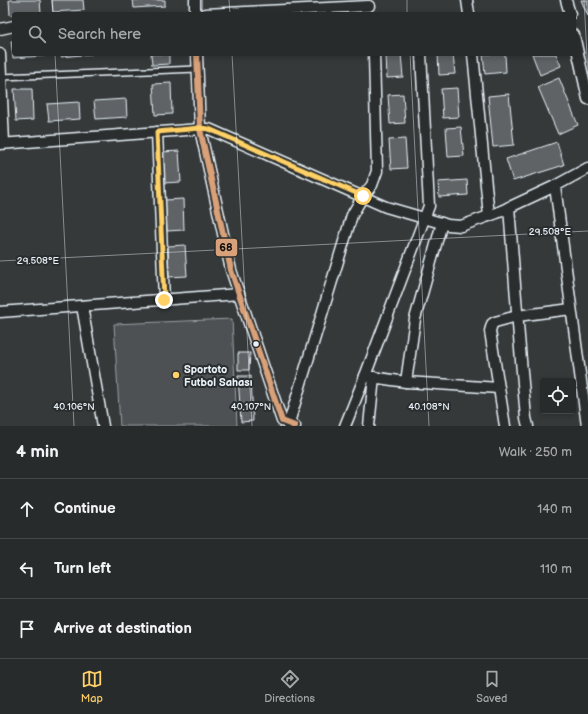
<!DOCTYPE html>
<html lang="en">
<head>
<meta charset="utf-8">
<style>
	body { margin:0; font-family:"Balsamiq Sans",sans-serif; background:#343738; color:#f1f3f6 }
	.controls { position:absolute; right:12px; bottom:12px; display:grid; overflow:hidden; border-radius:4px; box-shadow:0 2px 6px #0003 }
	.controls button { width:36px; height:36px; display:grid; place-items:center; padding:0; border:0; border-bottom:1px solid #444748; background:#282b2c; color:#f1f3f6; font:20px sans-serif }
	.stop { position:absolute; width:12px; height:12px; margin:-9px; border:3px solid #ffd166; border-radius:50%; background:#fff }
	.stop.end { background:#ffd166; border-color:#fff; box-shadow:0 1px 4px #0008 }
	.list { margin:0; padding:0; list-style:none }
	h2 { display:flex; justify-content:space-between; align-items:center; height:52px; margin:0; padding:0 16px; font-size:17px }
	h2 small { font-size:13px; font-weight:400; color:#a5a7a9 }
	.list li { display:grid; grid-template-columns:26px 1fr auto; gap:12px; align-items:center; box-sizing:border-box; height:60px; padding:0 16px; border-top:1px solid #444748 }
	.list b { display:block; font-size:15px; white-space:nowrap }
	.list em { font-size:13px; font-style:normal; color:#a5a7a9 }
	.icon { flex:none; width:22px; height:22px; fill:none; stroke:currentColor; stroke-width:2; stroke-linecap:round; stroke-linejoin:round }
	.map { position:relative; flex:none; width:588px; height:426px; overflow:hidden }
	.search { position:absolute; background:#282b2c; box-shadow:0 2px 6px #0003; left:12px; right:12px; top:12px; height:44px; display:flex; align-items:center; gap:10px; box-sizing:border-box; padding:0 14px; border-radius:4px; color:#a5a7a9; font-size:15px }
	.sheet { height:232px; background:#282b2c }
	nav { display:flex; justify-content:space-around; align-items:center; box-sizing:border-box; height:56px; border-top:1px solid #444748; background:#282b2c; font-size:11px; color:#a5a7a9 }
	nav a { display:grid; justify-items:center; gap:2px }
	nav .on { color:#ffd166 }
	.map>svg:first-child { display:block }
</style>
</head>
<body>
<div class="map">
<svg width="588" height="426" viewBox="0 0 588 426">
	<rect width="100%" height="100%" fill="#35393a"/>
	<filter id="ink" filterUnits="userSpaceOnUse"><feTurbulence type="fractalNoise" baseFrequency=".025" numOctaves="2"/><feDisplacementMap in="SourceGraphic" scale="8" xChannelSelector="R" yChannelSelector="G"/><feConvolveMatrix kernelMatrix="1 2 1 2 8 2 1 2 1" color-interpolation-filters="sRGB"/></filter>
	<g filter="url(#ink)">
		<polygon fill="#4d5152" stroke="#9aa1a5" points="232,319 237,426 120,426 114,324"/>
		<g fill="#5f6365" stroke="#e8f1f8">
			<polygon points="9,0 40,0 41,13 14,14 14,15 10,15"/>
			<polygon points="52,0 83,0 84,10 53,12"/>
			<polygon points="133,0 165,0 165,6 134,8"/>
			<polygon points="581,0 588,0 588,16"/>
			<polygon points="11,41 14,41 14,54 44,54 44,56 13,58"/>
			<polygon points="61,54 92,54 61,57"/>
			<polygon points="151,54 169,54 169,64 152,65"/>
			<polygon points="386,54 401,54 403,77 387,78"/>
			<polygon points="438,54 453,54 455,74 439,75"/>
			<polygon points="483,54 505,54 506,72 485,74"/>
			<polygon points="532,54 556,54 561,66 540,75"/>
			<polygon points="559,78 578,125 558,134 538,87"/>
			<polygon points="171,83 172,114 155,115 153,84"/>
			<polygon points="457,88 459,117 443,118 441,89"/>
			<polygon points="14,89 32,89 33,120 16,121"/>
			<polygon points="403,94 405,123 390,124 388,95"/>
			<polygon points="509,94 514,145 493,147 488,96"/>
			<polygon points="126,99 127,117 96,119 94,101"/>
			<polygon points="79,102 80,119 49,121 47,104"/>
			<polygon points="461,127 464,156 448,157 446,128"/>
			<polygon points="405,139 407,168 391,169 389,140"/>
			<polygon points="557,142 564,165 513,181 506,159"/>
			<polygon points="179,151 181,182 163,183 162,152"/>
			<polygon points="467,180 468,195 439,197 438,182"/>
			<polygon points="183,199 184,230 167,231 165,200"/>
			<polygon points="185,245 187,276 169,277 168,246"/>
			<polygon points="238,353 250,353 249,370 238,370"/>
			<polygon points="238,376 251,376 253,421 241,422"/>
		</g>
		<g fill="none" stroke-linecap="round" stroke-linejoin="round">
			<defs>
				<polyline id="lane" points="1,77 197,69"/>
				<g id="street">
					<polyline points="195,0 195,14"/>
					<polyline points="467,0 469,14"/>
					<polyline points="566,0 570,14"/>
					<polyline points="205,14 369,6"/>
					<polyline points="0,29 14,26"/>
					<polyline points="574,35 588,99"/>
					<polyline points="0,54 4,143"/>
					<polyline points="197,54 200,129 231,270 282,421 295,426"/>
					<polyline points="473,54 489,216"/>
					<polyline points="157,132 164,299"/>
					<polyline points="0,144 200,129 209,129 386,207 448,225 461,226 497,213 555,186 588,168"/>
					<polyline points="555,186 587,426"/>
					<polyline points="509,207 519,337 526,418 528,426"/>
					<polyline points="82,306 103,426"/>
					<polyline points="0,312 239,294"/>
					<polyline points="365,376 406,382 499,388"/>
					<polyline points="406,382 415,319 442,223"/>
					<polyline points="288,426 352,215 363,196 372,185 377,171 374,54"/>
					<polyline points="345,426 365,376 429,206 421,54"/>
					<polyline points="369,426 374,377"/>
					<polyline points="505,426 490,331 492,324 495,322 517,316 571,309"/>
				</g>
			</defs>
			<use href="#lane" stroke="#e8f1f8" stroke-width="8"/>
			<use href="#street" stroke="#e8f1f8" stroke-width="13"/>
			<use href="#lane" stroke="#2a2d2e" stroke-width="5"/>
			<use href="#street" stroke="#2a2d2e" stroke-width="10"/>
			<defs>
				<polyline id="bus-1" points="197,54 200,129 231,270 282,421 295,426"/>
			</defs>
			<use href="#bus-1" stroke="#2a2d2e" stroke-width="9"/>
			<use href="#bus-1" stroke="#d9a179" stroke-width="6"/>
		</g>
	</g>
	<g fill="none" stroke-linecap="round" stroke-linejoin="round" filter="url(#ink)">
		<polyline stroke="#ffd166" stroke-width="5" points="164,300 157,132 200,128 209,129 363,196"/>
	</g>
	<path fill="none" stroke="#e8f1f8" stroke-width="1" stroke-opacity="0.45" d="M52,0L53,14M229,0L230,14M407,0V14M584,0L588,74M55,54L74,426M232,54L252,426M410,54L429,426M0,261L588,231"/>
	<circle fill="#e8f1f8" stroke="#2a2d2e" stroke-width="1.5" cx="256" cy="344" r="3.5"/>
	<circle fill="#ffd166" stroke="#2a2d2e" stroke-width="1.5" cx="176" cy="375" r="4"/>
	<g text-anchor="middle" stroke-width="4" stroke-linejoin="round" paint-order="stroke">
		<g font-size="11" font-weight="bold" fill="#e8f1f8" stroke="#2a2d2e" text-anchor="start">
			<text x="184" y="373">Sportoto<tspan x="184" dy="13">Futbol Sahası</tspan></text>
		</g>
	</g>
	<g font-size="10" text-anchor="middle" fill="#e8f1f8" stroke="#2a2d2e" stroke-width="4" stroke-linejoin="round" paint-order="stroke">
		<text x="550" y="235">29.508°E</text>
		<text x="38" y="264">29.508°E</text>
		<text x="74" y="410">40.106°N</text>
		<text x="251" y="410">40.107°N</text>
		<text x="429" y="410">40.108°N</text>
	</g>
	<rect stroke="#2a2d2e" stroke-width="1.5" x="215" y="238" width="23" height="19" rx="4" fill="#d9a179"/>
	<g font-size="11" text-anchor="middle" font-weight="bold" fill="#111">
		<text x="226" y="251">68</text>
	</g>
</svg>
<div class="controls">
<button><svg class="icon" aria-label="locate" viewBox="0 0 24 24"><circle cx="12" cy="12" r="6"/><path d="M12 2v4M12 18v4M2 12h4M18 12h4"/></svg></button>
</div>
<div class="stop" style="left:363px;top:196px"></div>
<div class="stop end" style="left:164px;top:300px"></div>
<div class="search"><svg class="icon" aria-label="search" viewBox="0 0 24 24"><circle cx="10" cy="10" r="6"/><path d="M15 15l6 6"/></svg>Search here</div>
</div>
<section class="sheet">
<h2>4 min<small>Walk · 250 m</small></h2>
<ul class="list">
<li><svg class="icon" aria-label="ahead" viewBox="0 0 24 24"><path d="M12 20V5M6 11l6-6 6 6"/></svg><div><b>Continue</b></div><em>140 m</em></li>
<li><svg class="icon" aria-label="left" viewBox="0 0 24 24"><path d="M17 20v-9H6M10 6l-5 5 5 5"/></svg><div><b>Turn left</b></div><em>110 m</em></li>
<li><svg class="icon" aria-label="arrive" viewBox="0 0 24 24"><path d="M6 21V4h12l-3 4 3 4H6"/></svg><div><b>Arrive at destination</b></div></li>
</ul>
</section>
<nav>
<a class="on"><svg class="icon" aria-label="map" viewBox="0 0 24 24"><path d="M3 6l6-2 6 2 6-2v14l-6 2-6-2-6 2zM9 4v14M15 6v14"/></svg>Map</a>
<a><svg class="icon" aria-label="directions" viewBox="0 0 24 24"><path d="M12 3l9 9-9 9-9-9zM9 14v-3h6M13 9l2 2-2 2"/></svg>Directions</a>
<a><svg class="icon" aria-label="saved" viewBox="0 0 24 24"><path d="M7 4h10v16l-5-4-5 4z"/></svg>Saved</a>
</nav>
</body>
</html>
